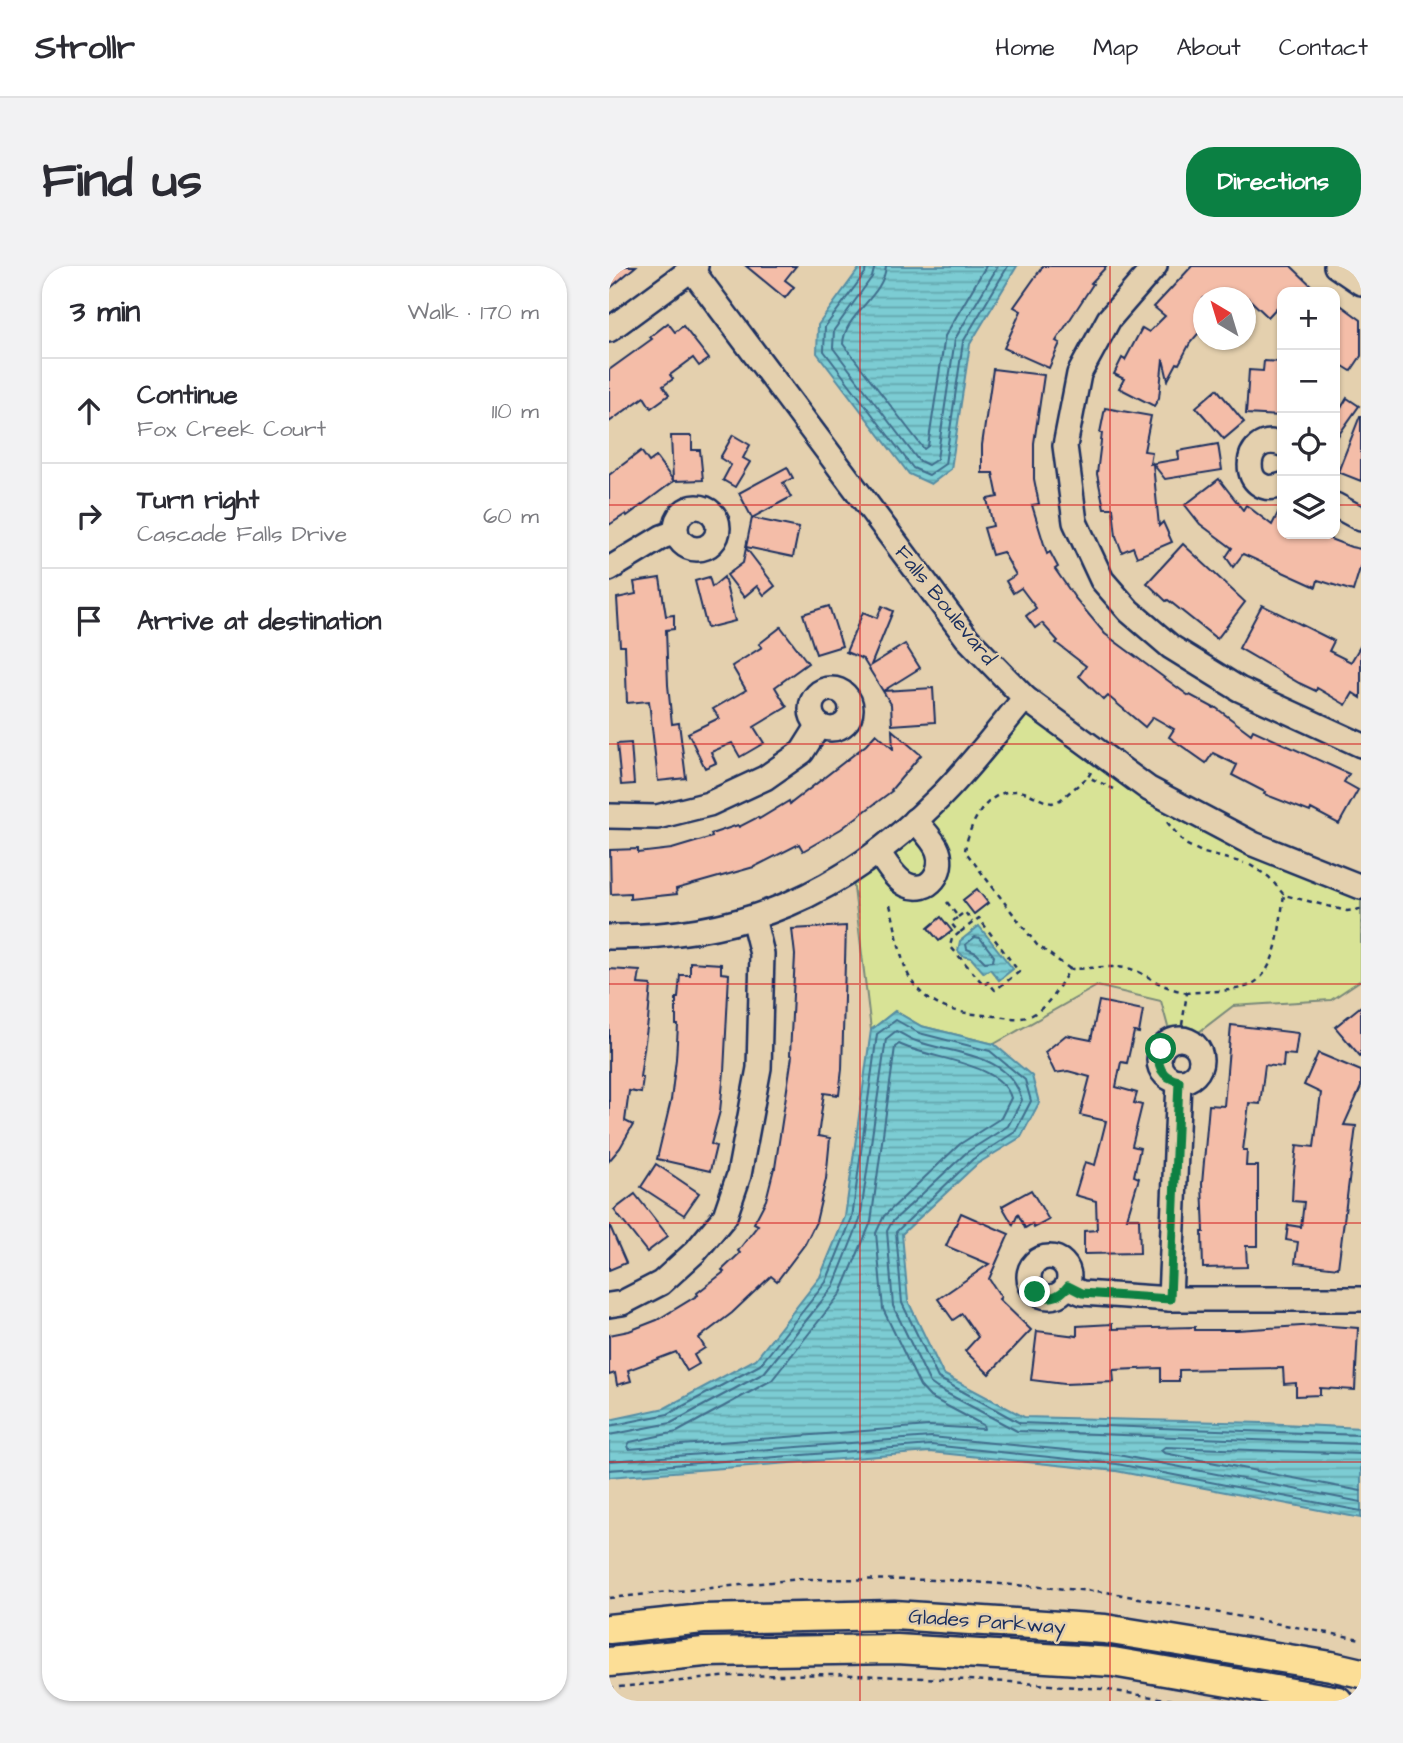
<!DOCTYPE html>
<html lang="en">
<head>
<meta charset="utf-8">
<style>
	body { margin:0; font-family:"Architects Daughter",sans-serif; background:#f2f2f3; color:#2b2b33 }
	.controls { position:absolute; right:21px; top:21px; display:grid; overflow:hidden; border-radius:14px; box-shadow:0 2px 5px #0004 }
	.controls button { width:63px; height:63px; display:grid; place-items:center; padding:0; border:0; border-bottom:2px solid #e1e1e2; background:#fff; color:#2b2b33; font:35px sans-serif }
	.compass { position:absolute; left:584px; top:21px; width:63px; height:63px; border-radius:50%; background:#fff; box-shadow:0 2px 5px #0004; rotate:322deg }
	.stop { position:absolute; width:21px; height:21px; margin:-16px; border:5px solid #0b8043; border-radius:50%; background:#fff }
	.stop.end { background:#0b8043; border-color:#fff; box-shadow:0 2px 7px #0008 }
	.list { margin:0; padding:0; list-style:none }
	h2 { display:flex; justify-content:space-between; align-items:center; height:91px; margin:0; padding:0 28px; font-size:30px }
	h2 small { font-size:23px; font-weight:400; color:#7c7c81 }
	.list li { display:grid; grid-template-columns:46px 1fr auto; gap:21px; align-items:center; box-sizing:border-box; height:105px; padding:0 28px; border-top:2px solid #e1e1e2 }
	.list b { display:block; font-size:26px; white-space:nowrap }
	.list p { margin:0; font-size:23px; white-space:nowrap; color:#7c7c81 }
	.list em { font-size:23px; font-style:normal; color:#7c7c81 }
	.icon { flex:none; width:38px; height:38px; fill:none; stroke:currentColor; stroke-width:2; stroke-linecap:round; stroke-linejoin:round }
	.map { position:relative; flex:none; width:752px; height:1435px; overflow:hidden; border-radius:28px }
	header { display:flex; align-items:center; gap:42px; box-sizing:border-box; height:98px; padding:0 35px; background:#fff; border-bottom:2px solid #e1e1e2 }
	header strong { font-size:33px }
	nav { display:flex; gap:38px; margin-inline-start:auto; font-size:24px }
	.intro { display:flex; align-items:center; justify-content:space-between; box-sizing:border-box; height:168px; padding:0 42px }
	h1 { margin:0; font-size:49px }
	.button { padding:18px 32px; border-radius:28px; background:#0b8043; color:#fff; font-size:24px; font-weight:700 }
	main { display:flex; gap:42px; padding:0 42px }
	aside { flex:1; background:#fff; border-radius:28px; box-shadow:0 2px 5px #0004 }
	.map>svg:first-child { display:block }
</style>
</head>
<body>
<header>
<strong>Strollr</strong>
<nav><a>Home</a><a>Map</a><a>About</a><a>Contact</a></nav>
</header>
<div class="intro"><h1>Find us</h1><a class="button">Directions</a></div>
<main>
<aside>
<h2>3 min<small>Walk · 170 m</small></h2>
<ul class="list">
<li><svg class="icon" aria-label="ahead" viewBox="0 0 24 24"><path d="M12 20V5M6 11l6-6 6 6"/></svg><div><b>Continue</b><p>Fox Creek Court</p></div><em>110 m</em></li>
<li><svg class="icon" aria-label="right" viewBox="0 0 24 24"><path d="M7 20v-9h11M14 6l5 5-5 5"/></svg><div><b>Turn right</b><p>Cascade Falls Drive</p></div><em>60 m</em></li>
<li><svg class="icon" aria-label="arrive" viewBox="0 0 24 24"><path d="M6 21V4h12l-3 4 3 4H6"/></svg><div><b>Arrive at destination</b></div></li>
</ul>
</aside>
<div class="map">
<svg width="752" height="1435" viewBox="0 0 752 1435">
	<defs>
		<pattern id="water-rules" width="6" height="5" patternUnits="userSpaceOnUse" patternTransform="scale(1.75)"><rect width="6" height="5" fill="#7bccd3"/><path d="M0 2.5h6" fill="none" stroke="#64a6ae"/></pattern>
	</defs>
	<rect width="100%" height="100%" fill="#e4d0ae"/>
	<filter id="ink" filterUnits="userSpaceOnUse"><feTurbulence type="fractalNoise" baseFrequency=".0143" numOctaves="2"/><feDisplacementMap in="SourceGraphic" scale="14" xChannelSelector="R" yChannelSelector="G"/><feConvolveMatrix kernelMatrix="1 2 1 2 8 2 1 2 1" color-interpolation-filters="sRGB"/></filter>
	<g filter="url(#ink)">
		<polygon fill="#d8e396" stroke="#7a897a" stroke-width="2" points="416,432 540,524 752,622 752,714 722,734 624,740 590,766 578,760 559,761 552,735 488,720 385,778 312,760 286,745 262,764 243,605"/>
		<g fill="url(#water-rules)" stroke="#558da4" stroke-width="2">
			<polygon points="252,0 408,0 361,78 342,203 322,218 300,208 208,87 209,59"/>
			<polygon points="370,660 404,703 390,714 381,703 375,707 362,692 354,690 349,685 351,675"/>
			<polygon points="286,745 312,760 385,778 423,810 430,837 412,871 368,898 293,968 299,1035 334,1108 415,1151 654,1157 752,1162 752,1252 507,1205 321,1186 0,1211 0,1154 56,1142 147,1093 211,1011 236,951 262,764"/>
		</g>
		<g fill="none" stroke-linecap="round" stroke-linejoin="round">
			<g stroke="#416e8d" stroke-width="2">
				<polyline points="257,0 256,7 216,61 215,85 304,202 320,209 336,198 354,76 399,0"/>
				<polyline points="266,0 263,11 225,64 224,82 309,194 319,199 328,193 346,73 389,0"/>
				<path d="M277,0C275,31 235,48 234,78L315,183L319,180L336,70L377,0"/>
				<polygon points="366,671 371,672 385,690 384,695 376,696 367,687 358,683 357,678"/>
				<path d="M290,778C320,793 392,796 402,832L392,852L351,878L275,950L267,967L274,1043L311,1120L321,1131L374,1159L375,1163L320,1160L20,1183L19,1179L21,1176L68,1166L163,1114L232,1027L262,956L286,781Z"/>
				<polyline points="0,1160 59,1148 151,1099 217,1016 243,952 268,768 287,754 310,767 381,785 416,814 422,835 406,866 364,893 287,966 293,1037 329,1112 411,1157 752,1169"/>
				<path d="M0,1169L62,1157L155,1107L224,1021L251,954L277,773L287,765C294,768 300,773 307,775C345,789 400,786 413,834L399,860L358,886L283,956L278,965L284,1040L321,1117L328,1122L408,1165L752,1178"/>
				<polyline points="752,1188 556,1181 552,1184 555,1187 752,1225"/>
				<polyline points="0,1195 322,1171 509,1189 752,1236"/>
				<polyline points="0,1204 322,1179 508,1198 752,1245"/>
			</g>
		</g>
		<g fill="#f4bda8" stroke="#1b2f5e" stroke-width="2">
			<polygon points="0,0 27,0 0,23"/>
			<polygon points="137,0 187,0 176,14 185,21 176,32"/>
			<polygon points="434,0 498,0 482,17 484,18 447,75 451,77 440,102 395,82 412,45 405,41"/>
			<polygon points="583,0 682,0 709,26 673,26 673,36 659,51 639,32 594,32 594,62 581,77 570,98 568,97 559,114 554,93 550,132 545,140 510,122 515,113 505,108 513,92 516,94 533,62 540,66 556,50 545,41"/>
			<polygon points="726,35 752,54 752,90 742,105 726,95"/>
			<polygon points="59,57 66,66 74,60 100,93 90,100 84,92 61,109 64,113 54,120 60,129 42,142 35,131 0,156 0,104 43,73 41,71"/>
			<polygon points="655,95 673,96 673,150 637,148 640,104 654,105"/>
			<polygon points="384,103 435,109 425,177 425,213 430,238 423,239 438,288 441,286 449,301 446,303 466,332 496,368 580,430 581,429 605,442 606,441 642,468 644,464 740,508 735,516 749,524 730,558 702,543 701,546 655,528 656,526 623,509 628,499 604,487 597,497 560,471 565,463 544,451 536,461 499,430 495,434 470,410 477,400 447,377 449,375 433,357 426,362 417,350 427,342 412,322 404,327 397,315 407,309 394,286 383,289 375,262 384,260 378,233 389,231 384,207 373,207 373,179"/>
			<polygon points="608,123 635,156 615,173 587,141"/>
			<polygon points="738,132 750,140 726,174 726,138 732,142"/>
			<polygon points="496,142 542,150 535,185 543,186 541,198 570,193 569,185 609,178 613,204 556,213 544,198 550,260 554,256 563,276 528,291 524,281 513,286 507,270 504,242 495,242 488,208 493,167 491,167"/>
			<polygon points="751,150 752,150 752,215 729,206"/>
			<polygon points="124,169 141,179 134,192 141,196 126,221 114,214 122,199 111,192"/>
			<polygon points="62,170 83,170 83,184 91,184 94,214 65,215 18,250 17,248 0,259 0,209 32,185 40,196 47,191 64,214"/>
			<polygon points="178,201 184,212 174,217 182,231 143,252 130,227"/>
			<polygon points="610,213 634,244 637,239 663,259 673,239 673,268 708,268 742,281 752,283 752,299 744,325 709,314 707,321 634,288 624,301 617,291 623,282 591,258 576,239"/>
			<polygon points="143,252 190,262 184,291 137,281"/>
			<polygon points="574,278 636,336 608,373 559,334 557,335 538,317"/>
			<polygon points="137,282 166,320 155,329 148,320 135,331 118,309 134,297"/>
			<polygon points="100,311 103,321 115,311 126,355 98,362 86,315"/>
			<polygon points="51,312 57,350 65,349 65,363 57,364 59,419 63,458 70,457 77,512 49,515 40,435 18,437 16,380 11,380 8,332 27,328 25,316"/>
			<polygon points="653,339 725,375 720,385 742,396 752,379 752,432 744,427 737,439 708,422 707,425 690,417 630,382"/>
			<polygon points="220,340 233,380 207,388 194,348"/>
			<polygon points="273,340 284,345 262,399 296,378 311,402 274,425 324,422 326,456 283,459 282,438 254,393 237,386 254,346 268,352"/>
			<polygon points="172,361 199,397 166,421 178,441 145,461 155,477 131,491 123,477 102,486 107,497 96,502 79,467 110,452 104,443 137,424 123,400 153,381 150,378"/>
			<polygon points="283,464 312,489 282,524 283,525 232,563 194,585 190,578 145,601 67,623 68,628 21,633 21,627 2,628 1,584 29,583 29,587 63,583 103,571 102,568 129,559 130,561 149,551 150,553 180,535 181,538 257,479 267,468 284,483"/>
			<polygon points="22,477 25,518 12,519 8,478"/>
			<polygon points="368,623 379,637 365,648 354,634"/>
			<polygon points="332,651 343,665 330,675 319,662"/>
			<polygon points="237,660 233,803 230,829 215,827 209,870 221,872 217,913 207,956 196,978 168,1015 162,1010 123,1047 90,1072 96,1082 85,1089 90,1098 78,1105 67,1086 19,1104 22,1115 8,1119 6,1107 0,1109 0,1069 20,1065 48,1054 89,1029 88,1027 115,1006 113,1004 131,987 129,985 149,959 145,957 157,934 165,902 166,902 183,790 181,789 186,689 183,663"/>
			<polygon points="81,696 112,698 112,707 120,708 115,806 111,845 102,878 107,880 101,905 48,893 62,834 67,793 69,759 67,759 67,732 69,732 71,709 81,709"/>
			<polygon points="0,703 31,705 29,718 42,719 39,755 31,811 34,811 32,827 20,825 16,855 24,859 11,882 0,895"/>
			<polygon points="490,735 534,744 530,767 525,766 518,797 512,796 507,821 528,827 525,837 533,839 523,880 531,882 525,910 530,912 518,952 530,952 531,987 475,988 475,965 488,964 487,935 466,929 476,896 486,899 497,855 471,849 481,811 459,805 446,807 436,786 457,769 482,774"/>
			<polygon points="752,740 752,791 726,761"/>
			<polygon points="622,759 689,767 686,789 675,788 674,801 656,799 651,838 640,837 634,884 638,884 637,900 649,900 649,980 637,980 638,1001 594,1002 593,966 595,966 593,918 600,839 615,840"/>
			<polygon points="709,787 752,805 752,821 735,859 747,860 729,1002 686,997 689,976 677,974 679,959 692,961 695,936 683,935 684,914 688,879 705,881 712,827 695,819"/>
			<polygon points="47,898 90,927 75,949 32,921"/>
			<polygon points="422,924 440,954 425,962 423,958 416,962 409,948 404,959 393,940"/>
			<polygon points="26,928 59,970 38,986 5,944"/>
			<polygon points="352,947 400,968 380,1013 392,1031 390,1033 422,1064 380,1108 356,1085 369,1071 353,1048 344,1054 329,1033 380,998 337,980"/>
			<polygon points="0,958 17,997 0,1004"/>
			<polygon points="503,1058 503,1063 586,1061 586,1064 628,1064 708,1059 749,1062 746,1124 711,1122 711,1129 687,1130 687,1117 675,1118 674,1102 570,1104 570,1115 552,1115 552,1102 504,1104 505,1116 455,1118 422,1114 428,1065 468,1070 468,1060"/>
		</g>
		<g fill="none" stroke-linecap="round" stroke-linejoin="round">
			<defs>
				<g id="minor">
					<polyline points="80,0 358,372 416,432 540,523 644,578 752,621"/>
					<polyline points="546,0 500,53 470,108 456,180 466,256 493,314 520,345 562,381 630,423 752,479"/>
					<polyline points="727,0 752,17"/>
					<polyline points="0,64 87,0"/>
					<path d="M673,178C630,164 631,235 673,219"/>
					<polyline points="726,239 752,253"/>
					<circle cx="88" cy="262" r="21"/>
					<polyline points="0,303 53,271 67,266"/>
					<circle cx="222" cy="443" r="20"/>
					<polyline points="0,550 48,551 100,538 156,512 193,486 210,459"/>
					<path d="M269,586C277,597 285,613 298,619C320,629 336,605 329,585C325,574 313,563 306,554"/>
					<path d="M0,671C135,672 234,628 329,533C361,502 388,465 416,432"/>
					<circle cx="571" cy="794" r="21"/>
					<circle cx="440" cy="1011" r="20"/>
					<polyline points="459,1021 473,1027 561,1033 752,1033"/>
					<polyline points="561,1033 570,815"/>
					<polyline points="0,1039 13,1037 52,1017 87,985 116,950 130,909 150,802 153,688 144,652"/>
				</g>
				<g id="major">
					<polyline points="0,1363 94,1353 285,1349 496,1363 722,1400 752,1407"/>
					<polyline points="0,1396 95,1386 288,1383 504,1396 729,1435"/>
				</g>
			</defs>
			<use href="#minor" stroke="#1b2f5e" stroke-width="28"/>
			<use href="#major" stroke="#1b2f5e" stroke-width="33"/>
			<g stroke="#1b2f5e" stroke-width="2.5" stroke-dasharray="5 5" stroke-linecap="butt">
				<polyline points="482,506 479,511 505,523"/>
				<polyline points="558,556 576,578 595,587 635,597"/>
				<polyline points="641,599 660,611 675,629"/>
				<polyline points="338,636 349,651 342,657 350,667 343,673 341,680 375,719 379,716 386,724 410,706 370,652 350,667"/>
				<path d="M281,639C287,660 291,699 304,717C325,746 354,747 386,750C399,751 411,755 423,749C441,739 450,720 461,703C479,703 499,699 516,702C532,704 543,715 556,720C563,723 571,725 578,727"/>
				<polyline points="349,651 356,646 363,656"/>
				<path d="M461,703L428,679L356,585C359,561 376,525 406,525C419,524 430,535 443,537L451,534L479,511"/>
				<path d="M573,759L578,727C596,725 615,726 632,722C670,715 670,659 675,629L738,645L752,643"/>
				<polyline points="0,1332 192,1313 339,1314 497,1326 752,1373"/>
				<polyline points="0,1422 123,1410 224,1408 402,1416 493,1423 569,1435"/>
			</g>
			<use href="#minor" stroke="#e4d0ae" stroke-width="23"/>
			<use href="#major" stroke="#fcde96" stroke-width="28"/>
		</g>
	</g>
	<g fill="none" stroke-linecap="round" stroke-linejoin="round" filter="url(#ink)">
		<path stroke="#0b8043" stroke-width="9" d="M426,1026C438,1035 450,1032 459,1020L473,1027L561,1033L570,815C553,812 546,799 552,783"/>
	</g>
	<path fill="none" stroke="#d62828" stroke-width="2" stroke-opacity="0.55" d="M251,0V1435M501,0V1435M0,239H673M726,239H752M0,478H752M0,718H752M0,957H752M0,1196H752"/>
	<g text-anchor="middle" stroke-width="5" stroke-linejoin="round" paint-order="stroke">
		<g font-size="21" fill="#1b2f5e" stroke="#e4d0ae">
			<text transform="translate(337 339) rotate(51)" y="7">Falls Boulevard</text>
			<text transform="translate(378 1355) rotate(4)" y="7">Glades Parkway</text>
		</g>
	</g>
</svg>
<div class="controls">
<button>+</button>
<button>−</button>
<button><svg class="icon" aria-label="locate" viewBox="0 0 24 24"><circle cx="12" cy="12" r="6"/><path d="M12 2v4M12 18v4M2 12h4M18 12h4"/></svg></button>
<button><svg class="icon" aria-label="layers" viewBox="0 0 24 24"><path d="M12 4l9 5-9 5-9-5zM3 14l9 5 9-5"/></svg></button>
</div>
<svg class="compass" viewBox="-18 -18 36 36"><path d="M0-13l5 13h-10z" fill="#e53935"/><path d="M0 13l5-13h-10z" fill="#7c7c81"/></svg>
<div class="stop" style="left:552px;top:783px"></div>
<div class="stop end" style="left:426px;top:1026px"></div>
</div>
</main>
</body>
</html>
